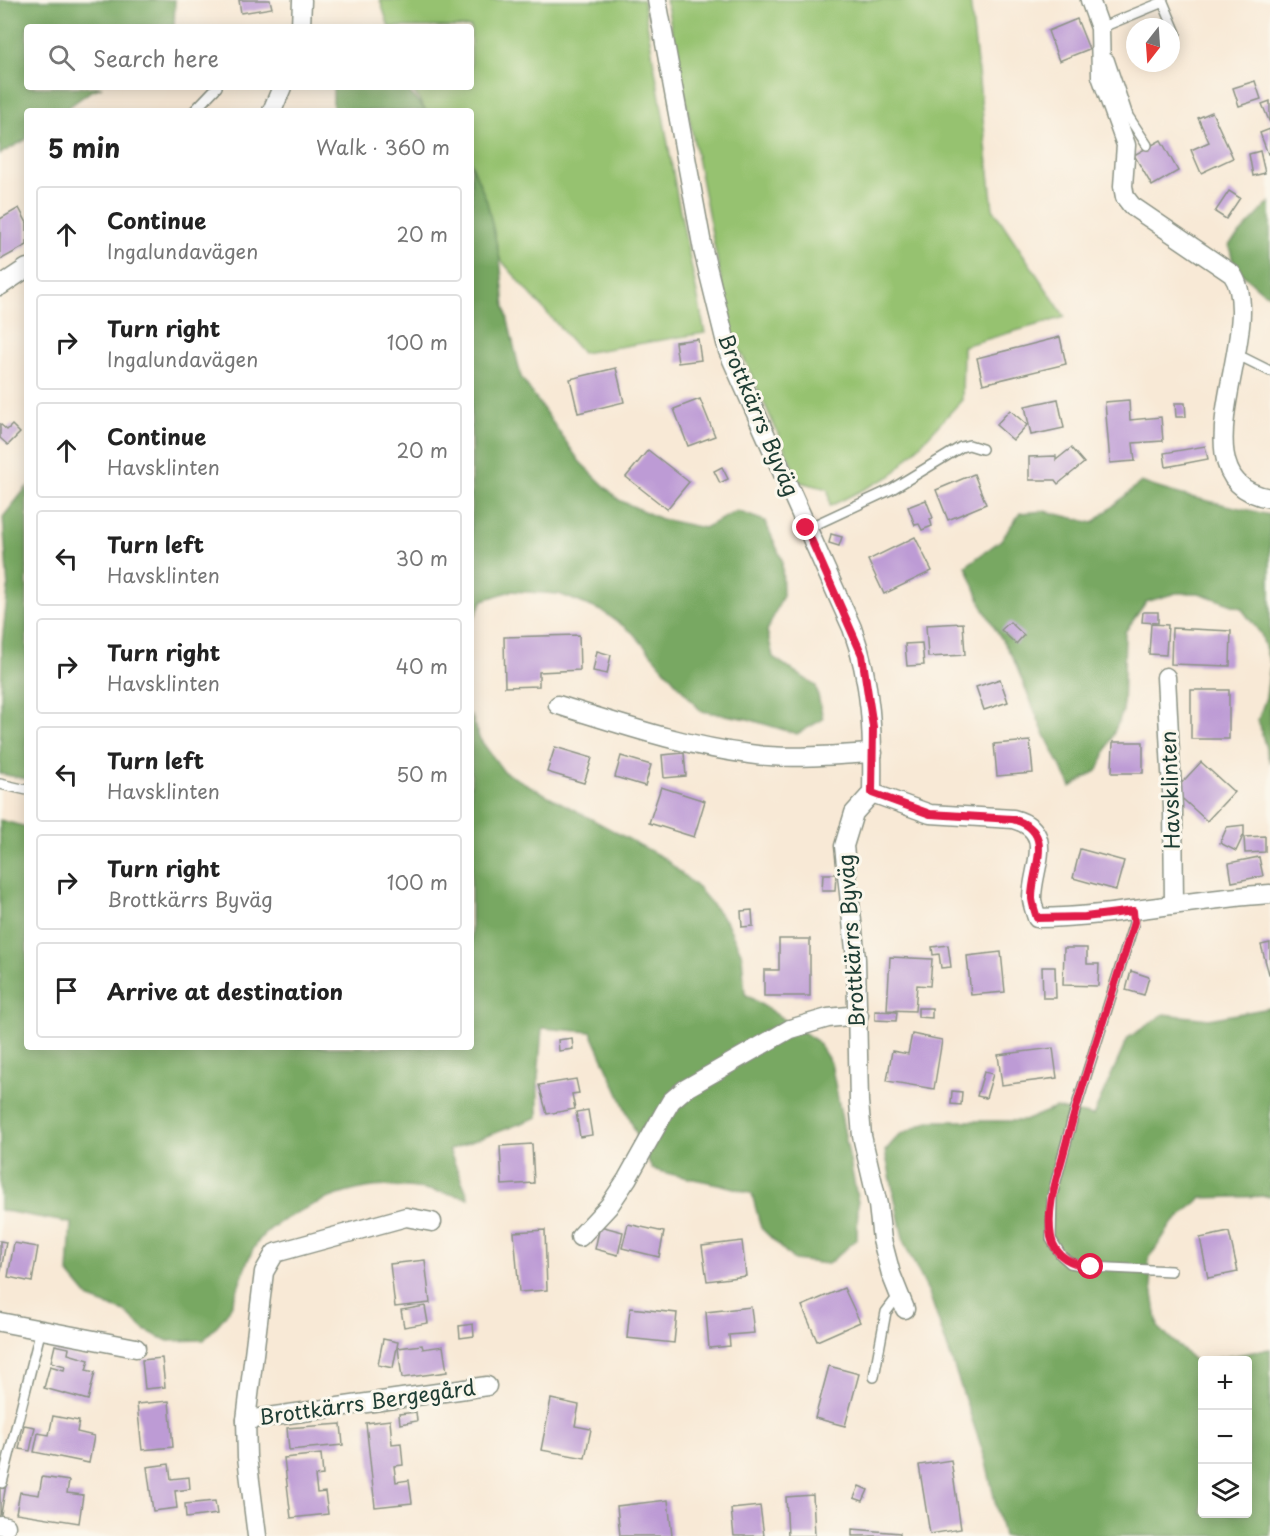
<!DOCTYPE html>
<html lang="en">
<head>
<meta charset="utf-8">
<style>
	body { margin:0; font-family:"Playpen Sans",sans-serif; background:#f6f6f6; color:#222 }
	.controls { position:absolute; right:18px; bottom:18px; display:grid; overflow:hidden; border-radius:6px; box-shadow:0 3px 15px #0003 }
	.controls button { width:54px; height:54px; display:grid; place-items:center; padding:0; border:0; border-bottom:2px solid #e0e0e0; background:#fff; color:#222; font:30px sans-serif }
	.compass { position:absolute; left:1126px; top:18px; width:54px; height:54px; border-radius:50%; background:#fff; box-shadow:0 3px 15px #0003; rotate:197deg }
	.stop { position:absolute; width:18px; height:18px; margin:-14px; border:4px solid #e11d48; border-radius:50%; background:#fff }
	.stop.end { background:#e11d48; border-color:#fff; box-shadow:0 2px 6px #0008 }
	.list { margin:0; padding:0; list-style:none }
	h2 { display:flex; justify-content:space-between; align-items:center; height:78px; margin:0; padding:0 24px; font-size:26px }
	h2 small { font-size:20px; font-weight:400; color:#767676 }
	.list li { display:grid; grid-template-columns:39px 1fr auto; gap:18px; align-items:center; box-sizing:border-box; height:96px; margin:0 12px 12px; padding:0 12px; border:2px solid #e0e0e0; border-radius:6px }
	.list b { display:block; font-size:22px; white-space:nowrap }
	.list p { margin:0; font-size:20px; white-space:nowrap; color:#767676 }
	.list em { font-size:20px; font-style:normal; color:#767676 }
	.icon { flex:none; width:33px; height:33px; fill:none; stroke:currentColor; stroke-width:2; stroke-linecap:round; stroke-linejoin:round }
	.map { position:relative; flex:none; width:1270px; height:1536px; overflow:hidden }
	.search { position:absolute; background:#fff; box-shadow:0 3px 15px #0003; left:24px; top:24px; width:450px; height:66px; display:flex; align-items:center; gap:15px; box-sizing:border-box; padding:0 21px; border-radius:6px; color:#767676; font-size:22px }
	.panel { position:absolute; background:#fff; box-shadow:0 3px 15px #0003; left:24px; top:108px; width:450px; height:942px; border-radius:6px }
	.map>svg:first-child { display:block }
</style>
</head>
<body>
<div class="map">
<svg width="1270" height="1536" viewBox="0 0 1270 1536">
	<rect width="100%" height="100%" fill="#fbf7ec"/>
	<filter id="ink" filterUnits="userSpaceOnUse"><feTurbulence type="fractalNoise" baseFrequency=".0167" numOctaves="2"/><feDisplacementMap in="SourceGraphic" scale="12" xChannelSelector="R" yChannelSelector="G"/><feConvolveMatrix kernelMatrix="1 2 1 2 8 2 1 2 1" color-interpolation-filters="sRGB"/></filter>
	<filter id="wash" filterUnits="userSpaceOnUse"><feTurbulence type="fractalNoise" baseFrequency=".008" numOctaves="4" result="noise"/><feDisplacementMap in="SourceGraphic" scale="24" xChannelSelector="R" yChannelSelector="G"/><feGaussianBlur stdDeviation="1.35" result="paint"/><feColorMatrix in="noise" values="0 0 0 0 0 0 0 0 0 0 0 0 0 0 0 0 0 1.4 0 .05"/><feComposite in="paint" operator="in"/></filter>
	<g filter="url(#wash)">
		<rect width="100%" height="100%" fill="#f8e9d6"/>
		<g fill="#96c26f" stroke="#5a8052" stroke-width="1.5">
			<polygon points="380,0 643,0 677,196 705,333 582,353 500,259 487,202 471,163 471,111 426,111 411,87 471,87 471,27 389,27"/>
			<polygon points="666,0 970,0 993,209 1065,317 963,346 962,400 891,476 830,506 828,489 800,482 731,330"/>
		</g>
		<g fill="#78a862" stroke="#4c724b" stroke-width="1.5">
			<polygon points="0,0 175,0 174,27 27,27 27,87 102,87 91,91 63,111 27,111 27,139 0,154"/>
			<polygon points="333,87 405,87 426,111 333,111"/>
			<polygon points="471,163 487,202 500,259 505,307 521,377 580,462 619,500 661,519 704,528 737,511 765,521 782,560 783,595 767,631 773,657 816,686 823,719 797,734 748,719 701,711 633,633 602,611 559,594 511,591 483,600 471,624"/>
			<polygon points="1270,202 1270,295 1263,292 1234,267 1229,245"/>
			<path d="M1141,482C1183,498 1227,504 1270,515V663L1261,634L1241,608L1199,593H1176L1146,602L1125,632L1123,711L1098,770L1071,787L1042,729L1013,658L983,608L966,566L1001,540L1020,513L1045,511L1093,523Z"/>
			<polygon points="27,487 27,779 0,774 2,642 8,589 3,517"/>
			<polygon points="1270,666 1270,763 1258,720 1266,697"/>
			<path d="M471,714L479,738L504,772L664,858L699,889L727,923L742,955L745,994L817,1041L831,1063L858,1202L857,1239L828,1264L794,1260L761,1228L752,1194C719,1181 686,1180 652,1169L591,1032L542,1028L538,1078V1117L449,1150L469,1198C400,1183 368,1178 304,1209C288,1217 270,1226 259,1240C244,1261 241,1286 230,1308C225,1319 212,1330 204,1340L168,1341L145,1330L125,1312L90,1299L68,1273L71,1223L0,1210V820L27,827V1047H471Z"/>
			<polygon points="1270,1008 1270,1196 1201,1198 1171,1225 1148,1260 1158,1327 1196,1362 1202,1362 1202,1514 1248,1514 1248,1360 1209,1360 1270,1349 1270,1536 1003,1536 985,1458 929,1293 904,1243 885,1151 899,1135 929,1121 1024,1121 1055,1108 1093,1116 1128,1038 1164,1014 1209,1019"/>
		</g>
		<g id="blocks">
			<g fill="#bd9bd5">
				<polygon points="239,0 270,0 272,8 241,13"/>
				<polygon points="1077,19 1089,49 1059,61 1048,31"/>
				<polygon points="1255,81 1261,99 1239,106 1233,88"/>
				<polygon points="1270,101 1270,123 1262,104"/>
				<polygon points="1212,112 1233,158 1201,173 1191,150 1209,142 1198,118"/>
				<polygon points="1270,129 1270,153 1268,154 1260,133"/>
				<polygon points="1161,140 1178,171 1152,186 1134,155"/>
				<polygon points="1260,151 1265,173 1253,176 1249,154"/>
				<polygon points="1229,191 1240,198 1226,219 1215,212"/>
				<polygon points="19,208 27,223 27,245 0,260 0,219"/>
				<polygon points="1060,337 1066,364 983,384 977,358"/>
				<polygon points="698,339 701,360 678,363 675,342"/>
				<polygon points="616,368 624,402 578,413 570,379"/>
				<polygon points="700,399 715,436 688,446 674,409"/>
				<polygon points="1058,399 1064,428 1031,435 1025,406"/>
				<polygon points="1129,400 1130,420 1161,417 1163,441 1133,443 1135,461 1110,463 1105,402"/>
				<polygon points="1175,403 1185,403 1186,417 1176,417"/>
				<polygon points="1010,410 1027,425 1013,440 996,425"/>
				<polygon points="0,424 7,430 12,425 20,433 8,445 0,438"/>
				<polygon points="1205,446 1208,459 1166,467 1164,453"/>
				<polygon points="1071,448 1084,463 1058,484 1055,480 1029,480 1029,457 1056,456 1056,460"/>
				<polygon points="648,450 689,482 667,509 626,477"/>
				<polygon points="722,467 728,479 720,483 714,471"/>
				<polygon points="974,474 986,504 948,520 936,490"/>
				<polygon points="926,500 933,518 930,519 932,526 922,530 919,524 915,525 908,507"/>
				<polygon points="831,534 842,537 839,546 829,543"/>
				<polygon points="915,537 932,571 884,594 868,560"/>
				<polygon points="1143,612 1158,612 1158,623 1142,622"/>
				<polygon points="1010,622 1024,635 1016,644 1001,630"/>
				<polygon points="963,623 965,655 928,657 926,625"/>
				<polygon points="1151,624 1168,625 1166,655 1149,654"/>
				<polygon points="1172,628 1231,631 1230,666 1171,664"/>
				<polygon points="579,635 580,670 539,672 539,686 505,687 504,637"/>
				<polygon points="922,643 924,665 907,666 905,644"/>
				<polygon points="597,651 611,655 607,674 593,671"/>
				<polygon points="1000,679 1008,702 984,710 976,687"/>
				<rect x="1191" y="690" width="38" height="49"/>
				<polygon points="1030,741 1033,773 997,776 994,744"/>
				<polygon points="1113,742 1143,742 1143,773 1112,773"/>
				<polygon points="555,747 592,758 584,783 547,772"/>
				<polygon points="684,753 686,776 664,778 662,755"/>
				<polygon points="621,756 651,765 645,786 615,777"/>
				<polygon points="1201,762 1234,792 1207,821 1174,791"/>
				<polygon points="661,787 705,801 694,837 649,823"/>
				<polygon points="1244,825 1244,834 1236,851 1220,843 1227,827"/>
				<polygon points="1265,836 1265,852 1245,853 1244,837"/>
				<polygon points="1080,849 1124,861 1116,890 1073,878"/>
				<polygon points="1259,857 1263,876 1232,882 1229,863"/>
				<polygon points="823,874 836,874 835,891 822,891"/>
				<polygon points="752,910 753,926 742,927 741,911"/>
				<polygon points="779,939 810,939 810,996 764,996 764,970 779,970"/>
				<polygon points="1270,943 1270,974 1269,974 1261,945"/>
				<polygon points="948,945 951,967 941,968 939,954 933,955 932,947"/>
				<polygon points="1064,948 1087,948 1087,964 1099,964 1098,986 1063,985"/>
				<polygon points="1001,952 1005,992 971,995 967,956"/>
				<polygon points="890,957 932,959 930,986 917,985 915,1011 887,1010"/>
				<polygon points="1042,967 1055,967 1056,998 1043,998"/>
				<polygon points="1131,971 1149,977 1144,995 1126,990"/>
				<polygon points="918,1008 932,1008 932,1018 918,1017"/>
				<polygon points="875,1011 897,1012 896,1021 875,1020"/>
				<polygon points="912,1034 942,1040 934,1089 887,1081 892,1051 908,1054"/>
				<polygon points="572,1038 573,1049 559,1051 558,1040"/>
				<polygon points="1053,1048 1057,1078 1002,1085 998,1055"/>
				<polygon points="984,1072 993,1074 986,1098 977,1096"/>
				<polygon points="576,1079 579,1093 572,1094 575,1109 547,1114 539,1085"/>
				<polygon points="952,1091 962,1092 961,1105 951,1104"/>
				<polygon points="588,1110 592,1135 580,1137 576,1112"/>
				<polygon points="532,1144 534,1183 502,1185 500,1146"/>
				<polygon points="628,1224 664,1232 659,1257 622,1248"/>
				<polygon points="600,1226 623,1232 618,1255 595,1249"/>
				<polygon points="545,1230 547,1290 519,1292 514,1232"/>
				<polygon points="1229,1232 1238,1272 1208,1278 1200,1238"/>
				<polygon points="0,1241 6,1242 1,1271 0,1271"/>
				<polygon points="742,1241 746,1276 707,1281 702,1246"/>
				<polygon points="14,1243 38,1247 32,1282 8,1277"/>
				<polygon points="425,1260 430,1303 395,1307 390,1264"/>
				<polygon points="844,1288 860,1322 817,1341 802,1306"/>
				<polygon points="425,1306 428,1323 404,1327 401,1310"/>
				<polygon points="751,1307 754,1333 729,1335 730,1346 709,1348 706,1312"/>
				<polygon points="630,1308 677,1313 674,1343 627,1338"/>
				<polygon points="473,1324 474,1336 460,1338 459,1326"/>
				<polygon points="383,1339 398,1342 393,1368 378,1365"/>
				<polygon points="55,1345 69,1348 68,1354 89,1360 86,1370 95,1372 88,1400 44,1388 50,1366 64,1370 65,1366 51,1362"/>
				<polygon points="422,1345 423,1349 443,1346 447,1372 402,1378 398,1348"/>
				<polygon points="162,1358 165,1387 145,1389 142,1360"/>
				<polygon points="829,1366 859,1374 845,1426 815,1418"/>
				<polygon points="551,1399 579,1405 575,1426 591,1429 585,1458 541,1450"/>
				<polygon points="169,1401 173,1447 142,1450 137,1404"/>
				<polygon points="416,1412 417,1421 400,1424 399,1414"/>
				<polygon points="53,1416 79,1421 77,1432 94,1436 89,1463 34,1452 38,1433 49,1435"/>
				<polygon points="390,1420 392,1444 401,1443 403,1465 394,1466 396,1482 409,1480 412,1503 375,1507 366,1423"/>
				<polygon points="341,1424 343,1445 289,1450 287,1428"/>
				<polygon points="24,1425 35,1427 30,1451 19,1449"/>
				<polygon points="321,1454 323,1475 315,1476 317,1493 325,1492 328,1514 291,1518 284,1458"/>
				<polygon points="951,1460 961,1529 930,1534 919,1465"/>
				<polygon points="169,1464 171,1479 189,1477 190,1489 175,1491 177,1508 153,1511 147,1467"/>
				<polygon points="42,1477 69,1481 67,1493 83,1495 79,1523 16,1513 20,1492 39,1495"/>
				<polygon points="0,1484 6,1484 1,1514 0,1514"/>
				<polygon points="859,1486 868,1490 863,1501 854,1498"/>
				<polygon points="813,1495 815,1536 788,1536 786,1497"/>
				<polygon points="668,1500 672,1536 620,1536 617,1506"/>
				<polygon points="215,1501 217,1514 186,1518 185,1504"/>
				<polygon points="760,1506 764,1536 734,1536 731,1509"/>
				<polygon points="852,1529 900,1533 900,1536 852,1536"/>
			</g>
		</g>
	</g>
	<g filter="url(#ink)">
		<use href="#blocks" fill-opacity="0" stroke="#8c9385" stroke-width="1.5"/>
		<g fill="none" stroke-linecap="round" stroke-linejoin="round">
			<defs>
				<g id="lane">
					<polyline points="1100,28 1163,2 1176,33"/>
					<polyline points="1101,55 1109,59 1128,116 1147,145"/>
					<polyline points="194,111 217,87"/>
					<polyline points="1244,358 1270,371"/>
					<polyline points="806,529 892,489 961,447 969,445 982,449"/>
					<polyline points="0,784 27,790"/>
					<polyline points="1133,911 1134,923 1072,1121 1052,1196 1051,1239 1061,1255 1070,1263 1091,1267 1171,1271"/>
					<polyline points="874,1377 886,1312 899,1295"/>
					<polyline points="2,1483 41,1329"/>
				</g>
				<g id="street">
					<path d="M657,0L703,250L728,351L852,628C872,683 873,736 872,793L854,813L844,846L856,959L859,1102L862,1136L878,1205L882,1240L891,1274L905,1309"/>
					<path d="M1090,0L1100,28L1101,76L1126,145L1123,186L1125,197L1132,206L1232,274C1270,327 1169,482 1270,498"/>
					<polyline points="301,27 302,0"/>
					<polyline points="272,111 282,87"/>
					<polyline points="0,286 27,268"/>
					<polyline points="1166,677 1173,808 1174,903"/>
					<path d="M558,705C620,724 684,746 749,754C790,760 832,755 873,753"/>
					<path d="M872,793L930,814L1013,819C1058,831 1031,868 1032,900C1033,906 1035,912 1037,918C1115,917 1192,899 1270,894"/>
					<polyline points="580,1237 609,1206 627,1179 664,1113 671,1101 685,1089 790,1029 828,1018 859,1015"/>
					<polyline points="0,1322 136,1348"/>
					<polyline points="246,1420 487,1386"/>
					<polyline points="0,1525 6,1526"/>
					<polyline points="257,1536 247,1457 246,1420 264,1272 275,1253 406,1217 432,1222"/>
				</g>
			</defs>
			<use href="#lane" stroke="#8c9385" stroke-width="12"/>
			<use href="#street" stroke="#8c9385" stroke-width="21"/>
			<use href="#lane" stroke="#fff" stroke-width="9"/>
			<use href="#street" stroke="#fff" stroke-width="18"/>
		</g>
	</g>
	<g fill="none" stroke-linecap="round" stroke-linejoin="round" filter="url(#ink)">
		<path stroke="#e11d48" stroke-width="8" d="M806,528L862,655L873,727L872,793L930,814L1012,819C1058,831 1031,868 1032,899C1033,906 1035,912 1037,918L1085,917L1133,911L1134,922C1111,1000 1083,1077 1063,1155C1056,1181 1046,1209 1051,1237C1055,1258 1073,1264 1091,1267"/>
	</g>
	<g text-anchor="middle" stroke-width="6" stroke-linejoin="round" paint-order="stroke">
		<g font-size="21" fill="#1f3d34" stroke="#fbf7ec">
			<text transform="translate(758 415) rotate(67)" y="7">Brottkärrs Byväg</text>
			<text transform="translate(1171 790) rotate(-92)" y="7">Havsklinten</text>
			<text transform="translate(852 941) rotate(-94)" y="7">Brottkärrs Byväg</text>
			<text transform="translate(367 1403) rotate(-8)" y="7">Brottkärrs Bergegård</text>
		</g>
	</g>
</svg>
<div class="controls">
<button>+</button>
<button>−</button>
<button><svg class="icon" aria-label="layers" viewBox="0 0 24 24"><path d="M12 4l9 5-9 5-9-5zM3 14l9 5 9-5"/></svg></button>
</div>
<svg class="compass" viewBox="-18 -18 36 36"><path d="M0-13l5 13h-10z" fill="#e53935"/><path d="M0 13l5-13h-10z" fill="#767676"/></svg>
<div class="stop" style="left:1091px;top:1267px"></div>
<div class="stop end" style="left:806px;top:528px"></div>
<div class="search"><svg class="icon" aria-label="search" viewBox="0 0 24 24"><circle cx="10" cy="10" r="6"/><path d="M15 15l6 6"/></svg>Search here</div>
<section class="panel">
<h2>5 min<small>Walk · 360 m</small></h2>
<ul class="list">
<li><svg class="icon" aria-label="ahead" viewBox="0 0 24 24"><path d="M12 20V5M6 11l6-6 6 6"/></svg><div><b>Continue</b><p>Ingalundavägen</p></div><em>20 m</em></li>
<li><svg class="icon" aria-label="right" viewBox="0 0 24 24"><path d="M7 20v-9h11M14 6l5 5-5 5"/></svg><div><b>Turn right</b><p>Ingalundavägen</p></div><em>100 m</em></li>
<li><svg class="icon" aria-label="ahead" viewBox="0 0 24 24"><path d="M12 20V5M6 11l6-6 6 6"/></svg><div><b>Continue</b><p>Havsklinten</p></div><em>20 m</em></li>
<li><svg class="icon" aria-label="left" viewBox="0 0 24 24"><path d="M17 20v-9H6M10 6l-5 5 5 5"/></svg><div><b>Turn left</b><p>Havsklinten</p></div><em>30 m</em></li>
<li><svg class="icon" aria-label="right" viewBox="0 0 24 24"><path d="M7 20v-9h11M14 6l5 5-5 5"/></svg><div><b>Turn right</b><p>Havsklinten</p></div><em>40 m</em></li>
<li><svg class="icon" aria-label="left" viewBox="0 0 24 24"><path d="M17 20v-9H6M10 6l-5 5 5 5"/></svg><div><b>Turn left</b><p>Havsklinten</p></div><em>50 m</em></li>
<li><svg class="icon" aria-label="right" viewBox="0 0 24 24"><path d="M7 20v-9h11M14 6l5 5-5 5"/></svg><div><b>Turn right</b><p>Brottkärrs Byväg</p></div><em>100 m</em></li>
<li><svg class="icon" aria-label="arrive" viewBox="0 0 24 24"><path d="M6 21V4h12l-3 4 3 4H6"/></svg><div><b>Arrive at destination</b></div></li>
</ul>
</section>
</div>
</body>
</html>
